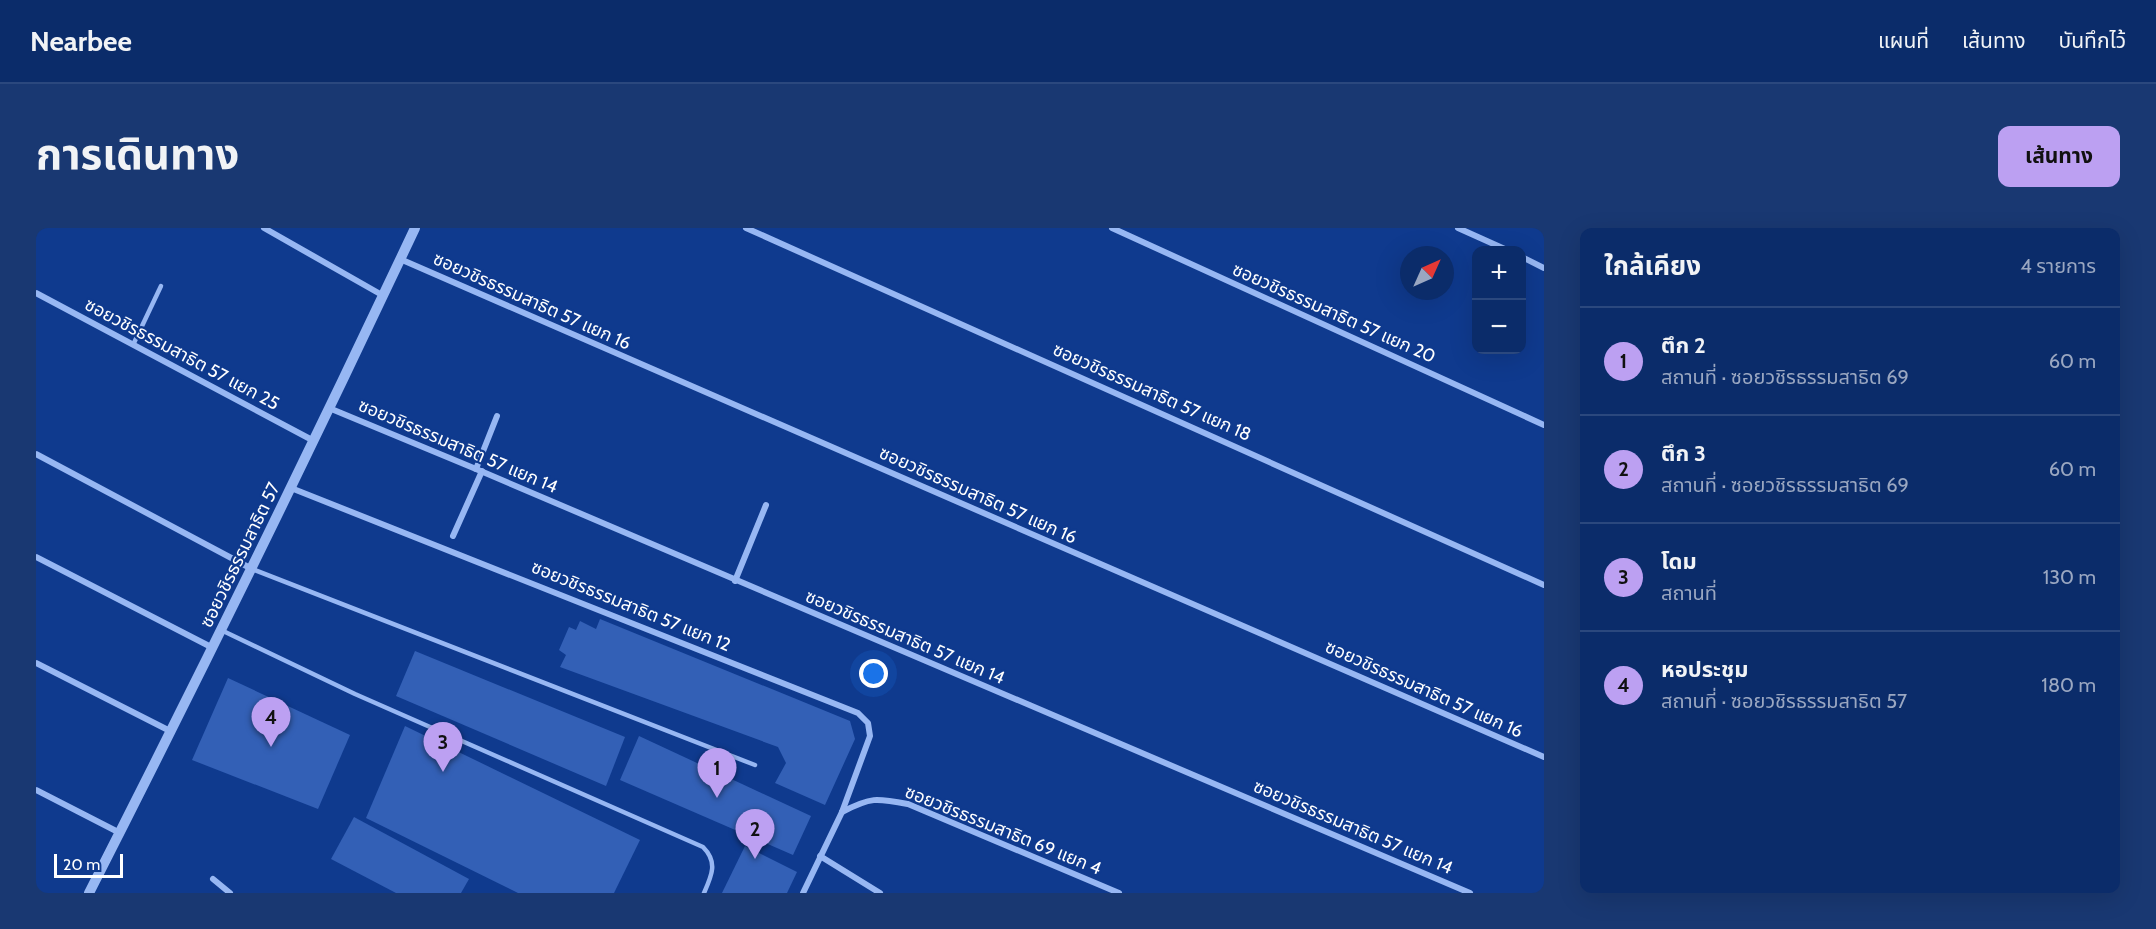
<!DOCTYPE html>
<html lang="th">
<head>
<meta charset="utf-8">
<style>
	body { margin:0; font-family:Cabin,"Noto Sans Thai",sans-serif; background:#193872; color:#f1f3f6 }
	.controls { position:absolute; right:18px; top:18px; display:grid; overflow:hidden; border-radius:12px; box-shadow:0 6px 24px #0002 }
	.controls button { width:54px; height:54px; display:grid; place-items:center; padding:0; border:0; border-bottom:2px solid #2b487e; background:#0b2c6a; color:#f1f3f6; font:30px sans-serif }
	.compass { position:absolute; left:1364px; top:18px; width:54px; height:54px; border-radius:50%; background:#0b2c6a; box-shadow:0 6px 24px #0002; rotate:45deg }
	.scale { position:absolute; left:18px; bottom:15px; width:69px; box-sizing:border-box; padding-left:6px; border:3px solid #fff; border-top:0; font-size:16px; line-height:21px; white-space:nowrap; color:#fff; -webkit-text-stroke:4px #0f3a8e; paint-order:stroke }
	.you { position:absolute; left:838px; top:446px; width:21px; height:21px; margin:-15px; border:4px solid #fff; border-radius:50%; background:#1a73e8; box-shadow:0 0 0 9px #1a73e833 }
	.badge { display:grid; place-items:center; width:39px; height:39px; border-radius:50%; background:#bca0f2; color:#111; font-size:20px; font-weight:700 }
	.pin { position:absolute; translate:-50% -50px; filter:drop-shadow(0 2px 3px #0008) }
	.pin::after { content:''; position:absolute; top:32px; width:21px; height:18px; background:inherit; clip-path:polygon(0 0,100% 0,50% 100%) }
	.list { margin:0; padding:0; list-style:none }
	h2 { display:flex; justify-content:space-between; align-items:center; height:78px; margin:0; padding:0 24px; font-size:26px }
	h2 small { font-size:20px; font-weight:400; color:#9aa7c1 }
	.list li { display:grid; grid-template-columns:39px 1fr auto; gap:18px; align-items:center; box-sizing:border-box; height:108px; padding:0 24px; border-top:2px solid #2b487e }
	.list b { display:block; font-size:22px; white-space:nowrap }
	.list p { margin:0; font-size:20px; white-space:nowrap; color:#9aa7c1 }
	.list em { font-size:20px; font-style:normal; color:#9aa7c1 }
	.map { position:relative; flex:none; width:1508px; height:665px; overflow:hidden; border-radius:12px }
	header { display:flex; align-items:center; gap:36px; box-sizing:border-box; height:84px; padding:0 30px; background:#0b2c6a; border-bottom:2px solid #2b487e }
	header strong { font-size:28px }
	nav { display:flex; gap:33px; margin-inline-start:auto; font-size:21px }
	.intro { display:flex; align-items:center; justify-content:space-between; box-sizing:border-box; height:144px; padding:0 36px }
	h1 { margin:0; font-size:42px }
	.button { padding:15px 27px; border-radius:12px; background:#bca0f2; color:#111; font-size:21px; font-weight:700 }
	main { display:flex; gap:36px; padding:0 36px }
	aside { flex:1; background:#0b2c6a; border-radius:12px; box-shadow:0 6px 24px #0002 }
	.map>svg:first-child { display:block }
</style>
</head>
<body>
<header>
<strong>Nearbee</strong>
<nav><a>แผนที่</a><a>เส้นทาง</a><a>บันทึกไว้</a></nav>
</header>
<div class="intro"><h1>การเดินทาง</h1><a class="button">เส้นทาง</a></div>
<main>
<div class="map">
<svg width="1508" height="665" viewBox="0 0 1508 665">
	<rect width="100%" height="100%" fill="#0f3a8e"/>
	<g fill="#3360b6">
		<polygon points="564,391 814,493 819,511 789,577 739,555 750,535 742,519 524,439 530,427 523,422 533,399 540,402 544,393 560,401"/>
		<polygon points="379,423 589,509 570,558 360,468"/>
		<polygon points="192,450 314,507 282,581 156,532"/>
		<polygon points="369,498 604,612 578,665 482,665 330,590"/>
		<polygon points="603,508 775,588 757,627 584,552"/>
		<polygon points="318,589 433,651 425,665 360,665 295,631"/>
		<polygon points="709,618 761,644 751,665 686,665"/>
	</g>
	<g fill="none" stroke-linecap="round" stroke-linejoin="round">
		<g stroke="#97b7f3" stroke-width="4.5">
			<polyline points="97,117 125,58"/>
			<polyline points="216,341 719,537"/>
			<path d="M185,402L319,466L667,619C682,634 676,647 668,665"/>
		</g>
		<g stroke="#97b7f3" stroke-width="6">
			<polyline points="228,0 346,67"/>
			<polyline points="710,0 1508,357"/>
			<polyline points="1076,0 1508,197"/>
			<polyline points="1422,0 1471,22"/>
			<polyline points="1486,29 1508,40"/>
			<polyline points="364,31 1508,529"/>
			<polyline points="0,65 278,213"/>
			<polyline points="293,180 440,241 1434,665"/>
			<polyline points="0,226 216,341"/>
			<polyline points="440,241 461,188"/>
			<polyline points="255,260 822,485 832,495 834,508 806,584 767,665"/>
			<polyline points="417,308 446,243"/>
			<polyline points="0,329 177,420"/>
			<polyline points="699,353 730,277"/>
			<polyline points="0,435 136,504"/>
			<polyline points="0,562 84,605"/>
			<path d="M806,584C835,569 840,570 872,576L1083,665"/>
			<polyline points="784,628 844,665"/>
			<polyline points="177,651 194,665"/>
		</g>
		<path stroke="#97b7f3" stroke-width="10" d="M53,665C165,445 274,223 379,0"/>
	</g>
	<g text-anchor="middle" stroke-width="4.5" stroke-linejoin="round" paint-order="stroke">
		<g font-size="18" fill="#fff" stroke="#0f3a8e">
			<text transform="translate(496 73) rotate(24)" y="6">ซอยวชิรธรรมสาธิต 57 แยก 16</text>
			<text transform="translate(1298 85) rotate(24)" y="6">ซอยวชิรธรรมสาธิต 57 แยก 20</text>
			<text transform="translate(146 126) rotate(28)" y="6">ซอยวชิรธรรมสาธิต 57 แยก 25</text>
			<text transform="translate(1116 164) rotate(24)" y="6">ซอยวชิรธรรมสาธิต 57 แยก 18</text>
			<text transform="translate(422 218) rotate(23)" y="6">ซอยวชิรธรรมสาธิต 57 แยก 14</text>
			<text transform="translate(942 267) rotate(24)" y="6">ซอยวชิรธรรมสาธิต 57 แยก 16</text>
			<text transform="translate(204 327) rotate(-64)" y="6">ซอยวชิรธรรมสาธิต 57</text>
			<text transform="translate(595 378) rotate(22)" y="6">ซอยวชิรธรรมสาธิต 57 แยก 12</text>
			<text transform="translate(869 409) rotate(23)" y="6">ซอยวชิรธรรมสาธิต 57 แยก 14</text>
			<text transform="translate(1388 461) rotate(24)" y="6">ซอยวชิรธรรมสาธิต 57 แยก 16</text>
			<text transform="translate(1317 599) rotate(23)" y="6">ซอยวชิรธรรมสาธิต 57 แยก 14</text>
			<text transform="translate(967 602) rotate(22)" y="6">ซอยวชิรธรรมสาธิต 69 แยก 4</text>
		</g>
	</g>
</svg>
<div class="controls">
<button>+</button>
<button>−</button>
</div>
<svg class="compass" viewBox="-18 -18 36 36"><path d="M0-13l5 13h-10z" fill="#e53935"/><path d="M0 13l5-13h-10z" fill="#9aa7c1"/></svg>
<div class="scale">20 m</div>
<div class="you"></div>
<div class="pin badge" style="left:681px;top:570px">1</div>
<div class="pin badge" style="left:719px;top:631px">2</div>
<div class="pin badge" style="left:407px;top:544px">3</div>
<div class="pin badge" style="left:235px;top:519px">4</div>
</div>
<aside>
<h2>ใกล้เคียง<small>4 รายการ</small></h2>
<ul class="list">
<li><span class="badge">1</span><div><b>ตึก 2</b><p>สถานที่ · ซอยวชิรธรรมสาธิต 69</p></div><em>60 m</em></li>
<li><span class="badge">2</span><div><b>ตึก 3</b><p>สถานที่ · ซอยวชิรธรรมสาธิต 69</p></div><em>60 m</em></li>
<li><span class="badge">3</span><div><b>โดม</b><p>สถานที่</p></div><em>130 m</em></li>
<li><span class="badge">4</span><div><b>หอประชุม</b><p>สถานที่ · ซอยวชิรธรรมสาธิต 57</p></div><em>180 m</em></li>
</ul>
</aside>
</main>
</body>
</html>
